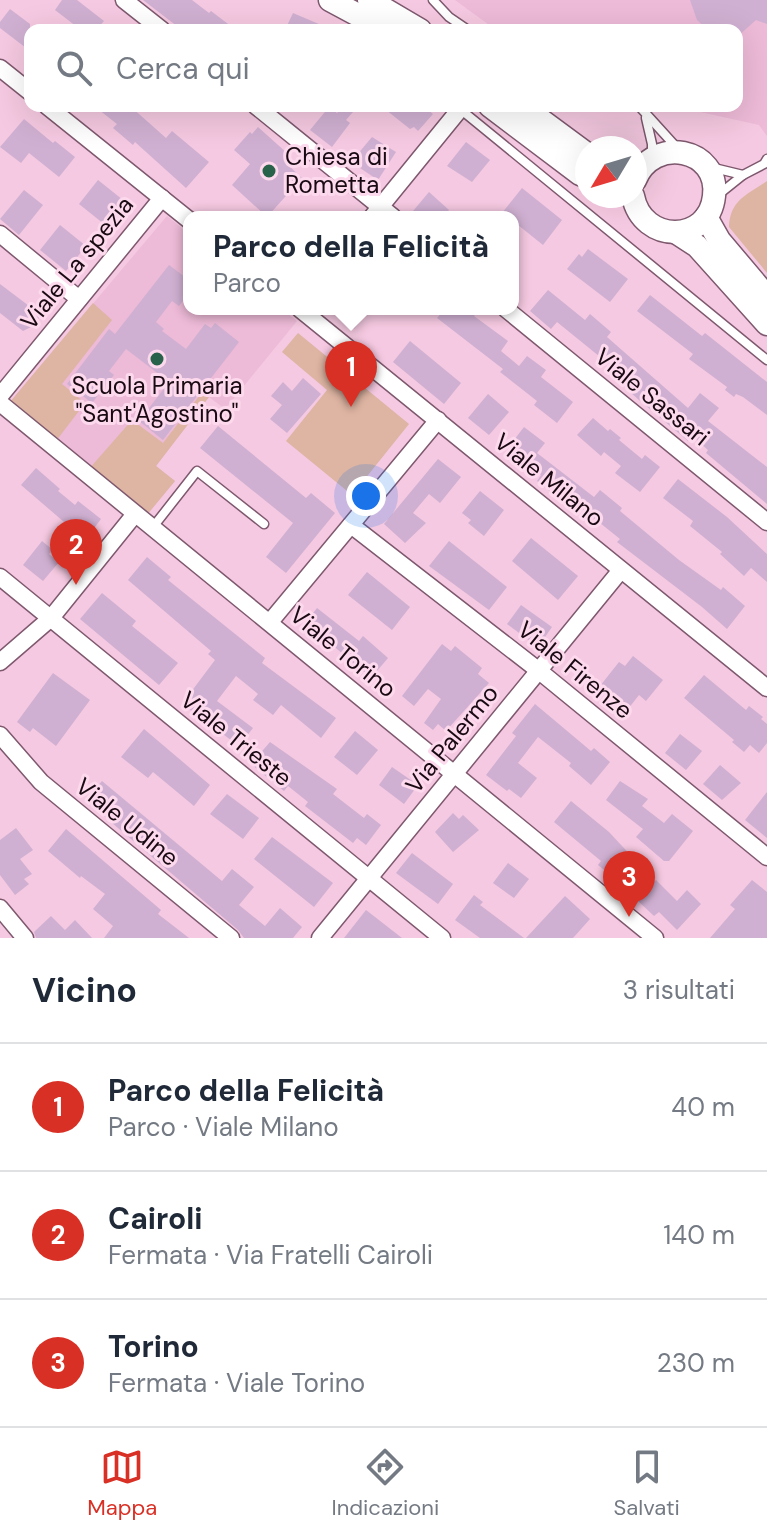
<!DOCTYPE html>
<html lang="it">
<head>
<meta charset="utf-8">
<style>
	body { margin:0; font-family:"DM Sans",sans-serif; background:#f2f2f3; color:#1f2937 }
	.compass { position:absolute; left:575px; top:136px; width:72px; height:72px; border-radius:50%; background:#fff; box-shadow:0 8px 32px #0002; rotate:232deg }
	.you { position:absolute; left:366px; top:496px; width:28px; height:28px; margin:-20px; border:6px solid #fff; border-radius:50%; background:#1a73e8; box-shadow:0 0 0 12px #1a73e833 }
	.badge { display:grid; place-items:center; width:52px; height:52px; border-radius:50%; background:#d93025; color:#fff; font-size:26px; font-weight:700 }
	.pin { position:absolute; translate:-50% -66px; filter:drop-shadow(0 2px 4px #0008) }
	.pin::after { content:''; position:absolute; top:42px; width:28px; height:24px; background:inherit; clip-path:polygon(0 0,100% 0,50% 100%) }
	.popup { position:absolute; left:183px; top:211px; width:336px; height:104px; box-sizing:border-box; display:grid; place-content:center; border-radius:16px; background:#fff; filter:drop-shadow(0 2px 6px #0005); font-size:26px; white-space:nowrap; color:#747a83 }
	.popup b { font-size:30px; color:#1f2937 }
	.popup::after { content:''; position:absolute; left:50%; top:100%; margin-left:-16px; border:16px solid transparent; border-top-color:#fff }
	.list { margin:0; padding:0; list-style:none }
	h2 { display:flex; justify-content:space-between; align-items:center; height:104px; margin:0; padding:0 32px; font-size:34px }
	h2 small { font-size:26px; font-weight:400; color:#747a83 }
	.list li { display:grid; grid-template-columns:52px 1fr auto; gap:24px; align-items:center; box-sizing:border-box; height:128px; padding:0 32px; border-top:2px solid #e0e1e3 }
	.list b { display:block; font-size:30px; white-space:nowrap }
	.list p { margin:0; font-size:26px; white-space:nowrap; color:#747a83 }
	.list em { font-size:26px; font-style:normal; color:#747a83 }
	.icon { flex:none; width:44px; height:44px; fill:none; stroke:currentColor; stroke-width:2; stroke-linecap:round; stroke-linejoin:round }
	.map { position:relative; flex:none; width:767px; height:938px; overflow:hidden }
	.search { position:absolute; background:#fff; box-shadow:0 8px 32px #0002; left:24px; right:24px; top:24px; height:88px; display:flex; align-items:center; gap:20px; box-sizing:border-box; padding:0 28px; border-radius:16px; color:#747a83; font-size:30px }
	.sheet { height:488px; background:#fff }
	nav { display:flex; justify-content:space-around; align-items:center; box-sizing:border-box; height:112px; border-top:2px solid #e0e1e3; background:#fff; font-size:22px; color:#747a83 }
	nav a { display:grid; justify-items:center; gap:4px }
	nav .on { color:#d93025 }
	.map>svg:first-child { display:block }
</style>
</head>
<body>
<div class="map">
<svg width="767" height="938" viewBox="0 0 767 938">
	<rect width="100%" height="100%" fill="#f5c9e1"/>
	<g fill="#edbad7">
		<polygon points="455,0 767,0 767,136 759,125 673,106 737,106 737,30 496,30"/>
		<polygon points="167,216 189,234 189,309 282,309 297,321 225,409 209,397 156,466 175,481 146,516 10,402"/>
	</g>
	<g fill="#deb4a2">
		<path d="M767,181V273L729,227C730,200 747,195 767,181Z"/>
		<polygon points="93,303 112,320 62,384 85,403 56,441 10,402"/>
		<polygon points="298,333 409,424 352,495 286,441 327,390 282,352"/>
		<polygon points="203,391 209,397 156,466 175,481 146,516 89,469 132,420 163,443"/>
	</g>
	<g fill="#d0b0d2">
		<polygon points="62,0 77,0 104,21 96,30 81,30 55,10"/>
		<polygon points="143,0 192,0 209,13 211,11 236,30 182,30"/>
		<polygon points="690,0 767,0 767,24 756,20 737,37 737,30 708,30 697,20"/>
		<polygon points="10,9 30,24 30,51 0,28 0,22"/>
		<polygon points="293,13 333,30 285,30"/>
		<polygon points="94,106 130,106 166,138 172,131 209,162 186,188 135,142 133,145 113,128 117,124"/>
		<polygon points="344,106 353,112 346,120 350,123 332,147 310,130 329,107 337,113"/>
		<polygon points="381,106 423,106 433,114 418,131 414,127 410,129"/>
		<polygon points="24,119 53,143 55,141 75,157 59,177 29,153 21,163 0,147"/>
		<polygon points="258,127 287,153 287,164 302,178 267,217 232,185 250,164 234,150 250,132 252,134"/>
		<polygon points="372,137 396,152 378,180 351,162"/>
		<polygon points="466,142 490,160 472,182 447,166"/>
		<polygon points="98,180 133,208 114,232 79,204"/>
		<polygon points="522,188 562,220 543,245 513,221 513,217 508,217 502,213"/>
		<polygon points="24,190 43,205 19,235 0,219"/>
		<polygon points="429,192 449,210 443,217 408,217"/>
		<polygon points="60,225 86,246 66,271 40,250"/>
		<polygon points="588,249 628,279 610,302 567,269 579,254 582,257"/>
		<polygon points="169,265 189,280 189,293 179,306 172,301 156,322 164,329 162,331 186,349 205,324 211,328 215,323 239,342 163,440 139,421 169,382 126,349 109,371 114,375 92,403 67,384 109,329 115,334"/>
		<polygon points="0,284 41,315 33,326 23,331 0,313"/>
		<polygon points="548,290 585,320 590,314 611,332 607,337 688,408 700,393 719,408 708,421 767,467 767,504 706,453 708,450 692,436 688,441 639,400 605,370 610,365 557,322 551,329 530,311"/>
		<polygon points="650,295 702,336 705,333 767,382 767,415 743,397 736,394 734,397 725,390 727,387 689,359 693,354 637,311"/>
		<polygon points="329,309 370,309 354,329"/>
		<polygon points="445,309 480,309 474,316 508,341 501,351 519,366 527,356 546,370 541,377 573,402 557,423 534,405 537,401 500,372 503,369 437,318"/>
		<polygon points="410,341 461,383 444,404 393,362"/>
		<polygon points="303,378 321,394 287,433 270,419 282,405 271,396 283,382 292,391"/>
		<polygon points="488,394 509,412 489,435 468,418"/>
		<polygon points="593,418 608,431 610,429 621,438 619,440 642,459 645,455 660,467 640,492 615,473 621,466 604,452 601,456 577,435"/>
		<polygon points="218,426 306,498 311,493 335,513 286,573 266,557 293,523 200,448"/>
		<polygon points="524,427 545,443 537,453 594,497 600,490 622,508 620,511 679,560 721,590 723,587 745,606 727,629 702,607 617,542 620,539 569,498 565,504 537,481 541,475 507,449"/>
		<polygon points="438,459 461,477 440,503 429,494 413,513 426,523 405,543 384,524"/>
		<polygon points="36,468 60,489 58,491 75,505 78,501 101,519 85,540 21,485"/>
		<polygon points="678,479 727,517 767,554 767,582 751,568 744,576 720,554 722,552 690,526 693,521 663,498"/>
		<polygon points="480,491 504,510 484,536 468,523 471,520 462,513"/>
		<polygon points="531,538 578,576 558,600 512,561"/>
		<polygon points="42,541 53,550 49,554 59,562 43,581 23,565"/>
		<polygon points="449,541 507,587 489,610 429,566"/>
		<polygon points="147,557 171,577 168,580 265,658 262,663 336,718 321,738 281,705 273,715 253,700 258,694 236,676 217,701 253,728 239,746 182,704 215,660 208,654 211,651 128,580"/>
		<polygon points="367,572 410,607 392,630 348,595"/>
		<polygon points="102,593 136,621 132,626 178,663 159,685 80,619"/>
		<polygon points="521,605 552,627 538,647 507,624"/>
		<polygon points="317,608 359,641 363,636 388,658 371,678 330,643 326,649 300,630"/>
		<polygon points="442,644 451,651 455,646 482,668 478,674 489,683 446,731 438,724 433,730 424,723 441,699 428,689 414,706 402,696"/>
		<polygon points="633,656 663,680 646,701 639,695 628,709 600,686 619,662 625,666"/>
		<polygon points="53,673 90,700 56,746 33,728 30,732 17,722"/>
		<polygon points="704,675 746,710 749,706 763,717 761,719 767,724 767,743 759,753 750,745 744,752 732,742 734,740 684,698"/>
		<polygon points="535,704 591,751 594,748 610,762 591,785 569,766 571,763 538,737 518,763 537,778 521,798 509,789 507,791 486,775 516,736 512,733"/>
		<polygon points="144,729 210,785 194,806 153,772 148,778 121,757"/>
		<polygon points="355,731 378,750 357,775 334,757"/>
		<polygon points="680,734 702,751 686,770 665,753"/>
		<polygon points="270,742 337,789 333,794 364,818 367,814 381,825 366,845 357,838 353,843 305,806 308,802 288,786 284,791 251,764"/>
		<polygon points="720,765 741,783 722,800 703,784"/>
		<polygon points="392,767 418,785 404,804 379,785"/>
		<polygon points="102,781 222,881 232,869 254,887 239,905 265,926 280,908 302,927 293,938 244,938 238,930 85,800"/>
		<polygon points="620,781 648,799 642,806 664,823 672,814 693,831 669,861 664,861 636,837 643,829 606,800"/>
		<polygon points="767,792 767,838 745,820"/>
		<polygon points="227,794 259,818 243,839 210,814"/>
		<polygon points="571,801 609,832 636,861 619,882 598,865 601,861 554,822"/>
		<polygon points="453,813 459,819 463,815 479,830 453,852 435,832"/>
		<polygon points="16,828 33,850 20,859 32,874 24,879 29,884 15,895 0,875 0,840"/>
		<polygon points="66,829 161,910 158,914 189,938 104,938 113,926 93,909 105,894 81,876 80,878 48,851"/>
		<polygon points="272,837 333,883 314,907 254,859"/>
		<polygon points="412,853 453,884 438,904 396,873"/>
		<polygon points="508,863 529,879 514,898 493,883"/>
		<polygon points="656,880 677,901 687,890 701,904 677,930 659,912 654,916 637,900"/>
		<polygon points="752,880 767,892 767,938 710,938 735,909 730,905"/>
		<polygon points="474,895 483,902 480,905 524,938 480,938 455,920"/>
		<polygon points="565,896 590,919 573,938 526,938"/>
		<polygon points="366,910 402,938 344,938"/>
		<polygon points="51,916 65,930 75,920 92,938 36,938 34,932"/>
	</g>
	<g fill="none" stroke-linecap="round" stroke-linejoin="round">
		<defs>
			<g id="lane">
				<polyline points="433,0 449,17 468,30"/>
				<polyline points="639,106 678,149"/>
				<polyline points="460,109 767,360"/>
				<polyline points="646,118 652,144 652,155"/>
				<polyline points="714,168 743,175 718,195"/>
				<polyline points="743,175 764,164 767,159"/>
				<polyline points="153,527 197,471 264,524"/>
			</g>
			<g id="street">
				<polyline points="124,0 162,30"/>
				<polyline points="0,68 30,92"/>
				<polyline points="47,106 189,220"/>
				<polyline points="256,106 393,217"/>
				<polyline points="372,217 460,109"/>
				<polyline points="0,234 79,299"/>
				<polyline points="300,309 767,688"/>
				<polyline points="506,309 767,522"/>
				<polyline points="0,396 162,198"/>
				<polyline points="0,403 655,938"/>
				<polyline points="351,525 538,670 767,857"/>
				<polyline points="0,577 442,938"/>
				<polyline points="270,622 438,420"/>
				<polyline points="0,662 51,618 135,514"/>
				<polyline points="0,735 41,782 231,938"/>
				<polyline points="0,908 25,938"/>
				<polyline points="320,938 621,570"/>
			</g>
			<g id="secondary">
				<polyline points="330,0 386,30"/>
				<polyline points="369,0 420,30"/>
				<polyline points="490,106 580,174 587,177"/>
				<polyline points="522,106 587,154"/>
				<path d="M633,196C642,244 709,244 714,196C720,148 653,135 635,180"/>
				<polyline points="706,217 719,240 767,297"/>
				<polyline points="677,233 697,246 767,324"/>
			</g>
		</defs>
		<use href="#lane" stroke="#7e586e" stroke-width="11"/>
		<use href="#street" stroke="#7e586e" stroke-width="19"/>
		<use href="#secondary" stroke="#7e586e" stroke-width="25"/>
		<use href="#lane" stroke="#fff" stroke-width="8"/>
		<use href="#street" stroke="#fff" stroke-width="16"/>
		<use href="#secondary" stroke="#fff" stroke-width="22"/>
	</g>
	<g fill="#29624a" stroke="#fdd9ed" stroke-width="3">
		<circle cx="269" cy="171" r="8"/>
		<circle cx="157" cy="359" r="8"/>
	</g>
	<g text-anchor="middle" stroke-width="6" stroke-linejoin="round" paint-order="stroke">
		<g font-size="24" fill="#180912" stroke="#fdd9ed" text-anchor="start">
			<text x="285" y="165">Chiesa di<tspan x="285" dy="28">Rometta</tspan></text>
			<text x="157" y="394" text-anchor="middle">Scuola Primaria<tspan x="157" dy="28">"Sant'Agostino"</tspan></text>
		</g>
		<g font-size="24" fill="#180912" stroke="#fdd9ed">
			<text transform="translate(77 263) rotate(-51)" y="8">Viale La spezia</text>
			<text transform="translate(652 397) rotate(39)" y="8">Viale Sassari</text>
			<text transform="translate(549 480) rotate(39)" y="8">Viale Milano</text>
			<text transform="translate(343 652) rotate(39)" y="8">Viale Torino</text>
			<text transform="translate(575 670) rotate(39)" y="8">Viale Firenze</text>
			<text transform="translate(236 739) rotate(39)" y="8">Viale Trieste</text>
			<text transform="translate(452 739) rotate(-51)" y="8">Via Palermo</text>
			<text transform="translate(127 822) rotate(39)" y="8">Viale Udine</text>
		</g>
	</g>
</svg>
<svg class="compass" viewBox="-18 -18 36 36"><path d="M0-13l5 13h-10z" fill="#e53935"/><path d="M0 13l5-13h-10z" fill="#747a83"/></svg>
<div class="you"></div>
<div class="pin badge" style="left:351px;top:407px">1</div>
<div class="popup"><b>Parco della Felicità</b>Parco</div>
<div class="pin badge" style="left:76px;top:585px">2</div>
<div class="pin badge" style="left:629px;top:917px">3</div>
<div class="search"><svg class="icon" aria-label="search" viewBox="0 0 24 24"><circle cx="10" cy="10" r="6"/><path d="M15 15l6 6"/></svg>Cerca qui</div>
</div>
<section class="sheet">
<h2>Vicino<small>3 risultati</small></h2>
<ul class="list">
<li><span class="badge">1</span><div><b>Parco della Felicità</b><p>Parco · Viale Milano</p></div><em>40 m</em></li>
<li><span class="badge">2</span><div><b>Cairoli</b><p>Fermata · Via Fratelli Cairoli</p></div><em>140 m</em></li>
<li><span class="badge">3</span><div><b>Torino</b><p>Fermata · Viale Torino</p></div><em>230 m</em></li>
</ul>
</section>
<nav>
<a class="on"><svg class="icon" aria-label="map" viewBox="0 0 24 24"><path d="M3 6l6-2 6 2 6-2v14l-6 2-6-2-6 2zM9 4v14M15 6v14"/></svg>Mappa</a>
<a><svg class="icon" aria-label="directions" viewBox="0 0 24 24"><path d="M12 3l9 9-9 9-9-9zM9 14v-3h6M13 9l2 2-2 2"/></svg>Indicazioni</a>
<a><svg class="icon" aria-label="saved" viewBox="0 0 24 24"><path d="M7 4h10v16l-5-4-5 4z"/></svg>Salvati</a>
</nav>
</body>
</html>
